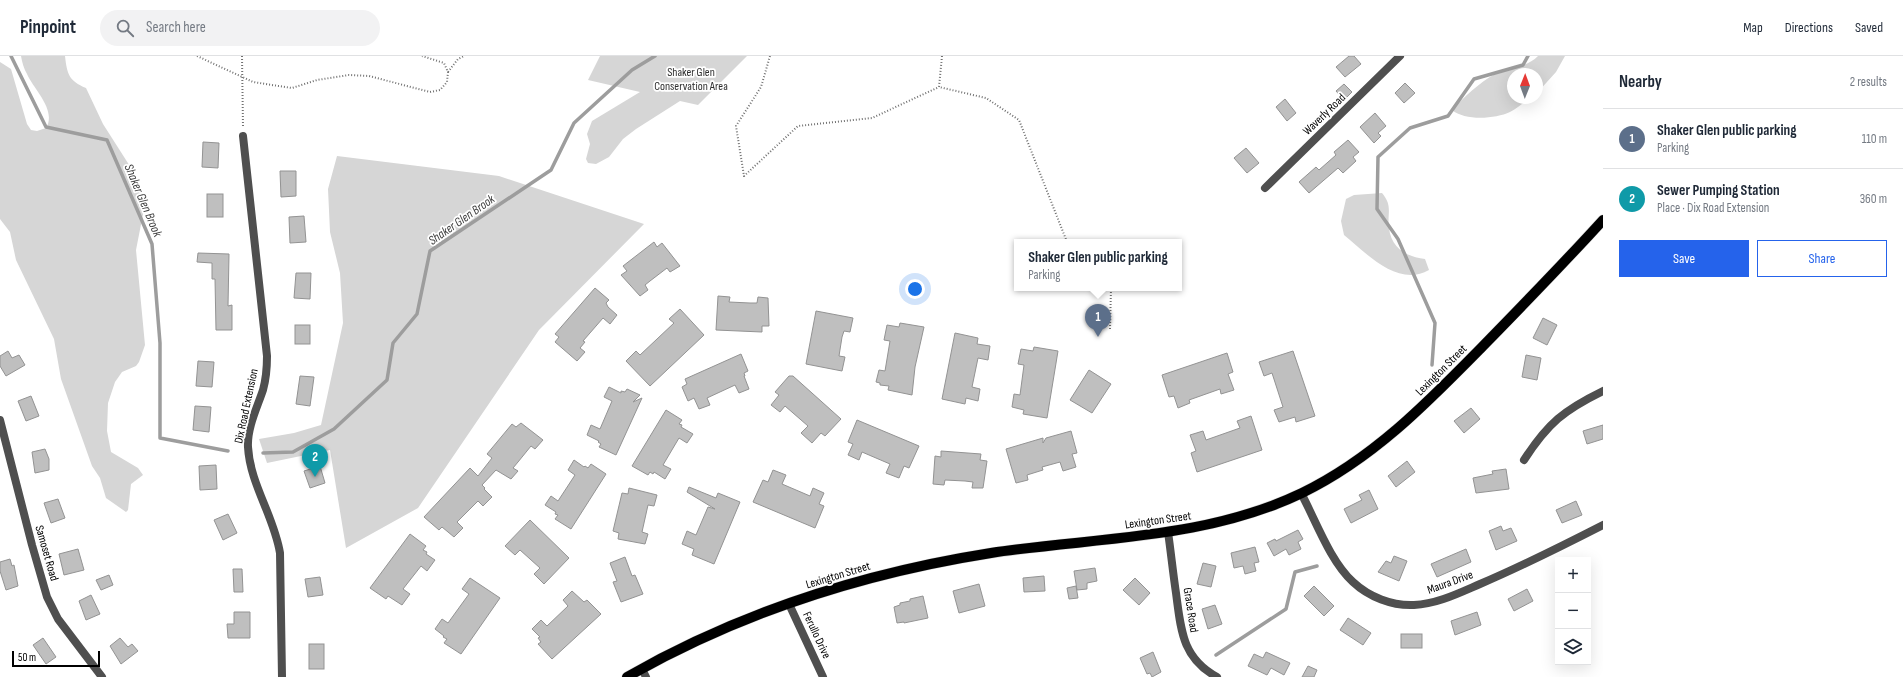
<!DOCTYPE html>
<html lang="en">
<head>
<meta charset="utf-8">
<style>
	body { margin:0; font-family:"Sofia Sans Condensed",sans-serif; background:#f2f2f3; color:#1f2937 }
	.controls { position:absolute; right:12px; bottom:12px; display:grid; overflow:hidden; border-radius:0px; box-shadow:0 4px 16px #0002 }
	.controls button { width:36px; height:36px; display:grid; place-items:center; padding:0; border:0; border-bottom:1px solid #e0e1e3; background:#fff; color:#1f2937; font:20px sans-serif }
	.compass { position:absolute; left:1507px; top:12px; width:36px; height:36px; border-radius:50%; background:#fff; box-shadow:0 4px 16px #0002; rotate:1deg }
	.scale { position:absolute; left:12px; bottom:10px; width:88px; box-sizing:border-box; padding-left:4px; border:2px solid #000; border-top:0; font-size:11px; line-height:14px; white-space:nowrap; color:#000; -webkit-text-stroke:3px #fff; paint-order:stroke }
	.you { position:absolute; left:915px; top:233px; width:14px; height:14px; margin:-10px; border:3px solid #fff; border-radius:50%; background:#1a73e8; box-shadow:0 0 0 6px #1a73e833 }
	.badge { display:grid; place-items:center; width:26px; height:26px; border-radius:50%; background:#2563eb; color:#fff; font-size:13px; font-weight:700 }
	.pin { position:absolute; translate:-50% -33px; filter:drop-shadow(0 1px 2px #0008) }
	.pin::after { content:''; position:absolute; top:21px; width:14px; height:12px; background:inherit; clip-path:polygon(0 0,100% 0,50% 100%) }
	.popup { position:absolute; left:1014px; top:183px; width:168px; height:52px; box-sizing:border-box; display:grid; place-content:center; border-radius:0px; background:#fff; filter:drop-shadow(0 1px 3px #0005); font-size:13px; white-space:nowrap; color:#747a83 }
	.popup b { font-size:15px; color:#1f2937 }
	.popup::after { content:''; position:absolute; left:50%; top:100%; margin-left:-8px; border:8px solid transparent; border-top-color:#fff }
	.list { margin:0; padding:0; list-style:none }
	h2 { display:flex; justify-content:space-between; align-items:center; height:52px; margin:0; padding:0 16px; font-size:17px }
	h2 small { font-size:13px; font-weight:400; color:#747a83 }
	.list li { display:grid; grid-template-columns:26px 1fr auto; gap:12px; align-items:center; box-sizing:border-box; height:60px; padding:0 16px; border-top:1px solid #e0e1e3 }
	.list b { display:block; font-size:15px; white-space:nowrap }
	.list p { margin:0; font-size:13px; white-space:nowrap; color:#747a83 }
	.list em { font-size:13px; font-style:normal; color:#747a83 }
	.actions { display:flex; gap:8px; padding:12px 16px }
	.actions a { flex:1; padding:9px 0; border:1px solid #2563eb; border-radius:0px; text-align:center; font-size:14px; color:#2563eb }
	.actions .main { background:#2563eb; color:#fff }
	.icon { flex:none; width:22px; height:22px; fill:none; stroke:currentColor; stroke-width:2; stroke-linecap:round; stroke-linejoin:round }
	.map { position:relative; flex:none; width:1603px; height:621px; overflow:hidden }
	header { display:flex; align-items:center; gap:24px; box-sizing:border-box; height:56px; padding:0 20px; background:#fff; border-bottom:1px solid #e0e1e3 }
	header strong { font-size:19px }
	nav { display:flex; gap:22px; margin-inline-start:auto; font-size:14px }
	.search { width:280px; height:36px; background:#f2f2f3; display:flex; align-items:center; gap:10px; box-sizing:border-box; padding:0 14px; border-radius:22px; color:#747a83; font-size:15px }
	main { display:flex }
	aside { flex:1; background:#fff }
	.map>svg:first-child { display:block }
</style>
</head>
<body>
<header>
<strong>Pinpoint</strong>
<div class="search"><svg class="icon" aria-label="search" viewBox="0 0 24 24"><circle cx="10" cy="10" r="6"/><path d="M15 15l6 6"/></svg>Search here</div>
<nav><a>Map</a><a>Directions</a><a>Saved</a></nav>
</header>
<main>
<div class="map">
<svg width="1603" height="621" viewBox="0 0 1603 621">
	<rect width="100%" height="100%" fill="#fff"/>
	<g fill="#d6d6d6">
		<path d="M21,0H65C67,18 69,25 86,32L103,68L133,115L145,148L136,194L145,289L139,306L136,310L122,316L115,326L108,347L107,375L111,396L138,412L143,419L131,428L128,454L126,456L106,442L100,422L92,410L61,323L54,283L16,204L10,176L0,163V6L11,13L27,68L31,74L37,75L46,72C57,54 34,34 27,18C24,13 22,6 21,0Z"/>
		<polygon points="600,0 747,0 698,49 680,45 636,73 623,83 609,101 596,108 588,107 586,103 590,88 587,78 592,65 640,36 588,24"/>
		<path d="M1538,0H1565L1556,16L1537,37V18H1513V42H1531C1524,46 1517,52 1510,56C1495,63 1465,65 1452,54C1464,41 1479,27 1495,18C1510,11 1526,12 1538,0Z"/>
		<polygon points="337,100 499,120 644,168 539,274 418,452 346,492 330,394 267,407 259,383 294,377 321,369 343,267 340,217 330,176 328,133"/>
		<path d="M1382,137C1393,150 1387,157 1389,172C1391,192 1407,201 1425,203L1429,214C1398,232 1366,197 1344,179L1341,165L1346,143L1354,139Z"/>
	</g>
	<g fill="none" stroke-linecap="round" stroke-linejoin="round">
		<g stroke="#9d9d9d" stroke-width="3.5">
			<polyline points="11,0 46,71 107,84 152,188 160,287 160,382 228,395"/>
			<polyline points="1432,309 1435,267 1398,183 1377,153 1378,101 1410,72 1448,60 1474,23 1523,9 1528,0"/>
			<polyline points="263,397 293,396 334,373 387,324 393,287 417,258 430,195 551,114 574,67 632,14 655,0"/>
			<polyline points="1216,599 1286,553 1295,516 1317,510"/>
		</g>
	</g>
	<g fill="#bfbfbf" stroke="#939393">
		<polygon points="1349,0 1354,0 1361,8 1345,21 1336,11"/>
		<polygon points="1405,27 1415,37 1404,47 1395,37"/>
		<polygon points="1344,28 1352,36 1344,44 1336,35"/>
		<polygon points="1285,43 1296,57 1287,65 1276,51"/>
		<polygon points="1375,57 1386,70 1378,77 1381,80 1374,87 1360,71"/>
		<polygon points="1348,84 1359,96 1353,101 1356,105 1343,117 1338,112 1309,137 1299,126 1316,111 1319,114 1336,99 1334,96"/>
		<polygon points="203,86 219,87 218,112 202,111"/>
		<polygon points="1246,92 1259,107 1247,117 1234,102"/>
		<polygon points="280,115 296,115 296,140 281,141"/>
		<rect x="207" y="138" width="16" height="23"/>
		<polygon points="304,160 306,186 290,187 289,161"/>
		<polygon points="654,186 657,191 662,187 680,210 670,216 667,212 650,225 645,229 648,234 640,240 621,219 627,215 623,210"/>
		<polygon points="198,197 229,198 228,250 232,249 232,274 216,274 215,223 212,223 212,207 197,206"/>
		<polygon points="296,217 311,217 310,243 294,242"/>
		<polygon points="595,232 609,244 606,247 608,251 617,259 610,268 603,262 583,285 585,286 580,292 585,296 577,305 555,286 559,281 555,278"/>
		<polygon points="718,240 730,241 729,246 750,247 757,247 758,241 768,242 769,270 762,270 762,276 716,274"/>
		<polygon points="680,253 704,279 650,330 626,305 636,295 640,299 674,267 669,263"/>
		<polygon points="816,255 853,262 850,276 844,275 842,281 839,300 845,301 842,315 806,308"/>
		<polygon points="1543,262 1557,269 1547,289 1533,282"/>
		<polygon points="900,267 924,271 915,311 912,339 888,334 889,330 880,329 880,327 876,326 879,314 885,315 890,285 884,284 887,269 899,271"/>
		<rect x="295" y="269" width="15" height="19"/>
		<polygon points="955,277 978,282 977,288 990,290 988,304 978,302 972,331 980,333 978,345 966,342 965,348 942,343"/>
		<polygon points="1034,291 1058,295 1047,362 1023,358 1024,354 1012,351 1014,338 1020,339 1024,309 1018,308 1021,293 1033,295"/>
		<polygon points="8,295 12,302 19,299 25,309 6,320 0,310 0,300"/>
		<polygon points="1293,295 1315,360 1296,366 1295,361 1279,366 1274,354 1283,351 1272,317 1264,320 1259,306"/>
		<polygon points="1227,297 1233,316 1228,318 1234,334 1221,338 1220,333 1189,344 1190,347 1178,352 1174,340 1169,341 1162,319"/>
		<polygon points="741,298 748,315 744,317 745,320 744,320 749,333 739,337 735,329 707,342 710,349 699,353 694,342 688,345 682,331 687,328 685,323"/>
		<polygon points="1526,299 1541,302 1537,324 1522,321"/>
		<polygon points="198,305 214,306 212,331 196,330"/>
		<polygon points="1089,314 1111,328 1092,357 1070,344"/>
		<polygon points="300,320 314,321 310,350 296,348"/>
		<polygon points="789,320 793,320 841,363 825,380 821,377 812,387 801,377 808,370 785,350 780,356 771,349 779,339 775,336"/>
		<polygon points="609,331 621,337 621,335 625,336 627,333 640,339 633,346 642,342 616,399 599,391 601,388 598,386 599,385 587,379 591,369 600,373 612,345 604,341"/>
		<polygon points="31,340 39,360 26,365 18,345"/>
		<polygon points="195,350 211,351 209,376 193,374"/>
		<polygon points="1471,352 1480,363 1464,377 1454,365"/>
		<polygon points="666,354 682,364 679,368 682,369 681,371 693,378 687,387 679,382 663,409 671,413 665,423 654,416 653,418 650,416 648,419 632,410"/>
		<polygon points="1251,360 1262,394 1197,416 1191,397 1196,395 1190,379 1203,375 1206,384 1240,372 1237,365"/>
		<polygon points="857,364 919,390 909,412 904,410 899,422 886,417 890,408 862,396 859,404 848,399 853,388 848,386"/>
		<polygon points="521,367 543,384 535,393 531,390 518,406 513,412 518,415 511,423 496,414 482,429 485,432 484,433 492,441 483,450 478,445 457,466 463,472 454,481 442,471 439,474 424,461 470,412 478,420 492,402 487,398 512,368 516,371"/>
		<polygon points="1603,369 1603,383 1587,388 1583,375"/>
		<polygon points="1071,375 1077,397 1072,398 1076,411 1063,415 1060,406 1042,411 1043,414 1027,419 1028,424 1016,427 1006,393 1043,382 1043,387 1046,382"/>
		<polygon points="45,393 49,403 49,414 35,417 32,396"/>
		<polygon points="941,395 981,398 980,404 987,405 983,432 972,432 973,426 965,425 945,424 944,429 933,428 935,400 941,401"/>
		<polygon points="574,404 584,411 585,410 588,412 591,408 606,418 571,473 555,463 558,459 555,458 556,456 545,449 551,440 558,445 575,419 568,414"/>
		<polygon points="1407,405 1415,416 1396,431 1388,420"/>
		<polygon points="216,409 217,433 200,434 199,410"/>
		<polygon points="320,410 325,427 310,432 304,415"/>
		<polygon points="1506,413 1509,433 1476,437 1473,422 1493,418 1492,415"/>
		<polygon points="773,414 786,419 782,428 810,440 813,432 824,437 819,448 824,450 815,472 753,446 763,424 768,426"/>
		<polygon points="689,431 716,442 718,437 740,446 714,508 692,499 694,493 682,488 687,475 696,479 708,451 715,453 687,436"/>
		<polygon points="629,432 657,439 654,450 648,449 642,476 648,478 645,488 618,483 619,477 613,475 622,437 628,438"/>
		<polygon points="1369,434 1378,453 1351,467 1344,453 1362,444 1359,439"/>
		<polygon points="58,443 65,462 51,467 44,447"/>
		<polygon points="1576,445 1582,459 1562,467 1556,454"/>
		<polygon points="228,458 237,477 223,484 214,464"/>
		<polygon points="530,464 569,502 544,528 534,518 540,512 520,494 515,499 505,490"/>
		<polygon points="1501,470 1503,475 1511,472 1517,485 1496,494 1489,475"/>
		<polygon points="1298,474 1303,483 1298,486 1301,493 1289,499 1286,493 1274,500 1267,487 1275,483 1276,485"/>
		<polygon points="410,478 426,490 423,494 427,496 426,498 435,504 427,515 421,510 403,533 410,538 402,549 388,540 386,543 370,532"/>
		<polygon points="1255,491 1259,506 1254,507 1256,515 1245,518 1243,510 1234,512 1231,497"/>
		<polygon points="78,493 84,514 64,519 59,498"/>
		<polygon points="1466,493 1471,506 1437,521 1431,508"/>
		<polygon points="1394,500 1407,505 1399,525 1378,516 1386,505 1391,507"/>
		<polygon points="625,501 632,520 635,519 643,538 621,546 613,526 617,525 610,507"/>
		<polygon points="10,503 12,510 14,509 18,530 6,534 0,515 0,506"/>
		<polygon points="1203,507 1216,510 1211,531 1197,528"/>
		<polygon points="1095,512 1097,525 1087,527 1087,533 1077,534 1074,515"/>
		<polygon points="233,513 242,513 243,536 234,536"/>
		<polygon points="109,519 113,529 101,534 96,524"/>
		<polygon points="1044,520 1045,535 1024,536 1023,522"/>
		<polygon points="320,521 323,539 308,541 305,523"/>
		<polygon points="470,522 500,542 461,598 444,587 447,583 443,581 444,580 435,573 442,563 448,567 461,549 469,538 462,533"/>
		<polygon points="1135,522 1150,537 1139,549 1123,534"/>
		<polygon points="979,528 985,550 959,557 953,535"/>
		<polygon points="1076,530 1078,542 1069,543 1067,532"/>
		<polygon points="1314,530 1334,550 1324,560 1304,540"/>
		<polygon points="1527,533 1533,545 1514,555 1508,543"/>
		<polygon points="572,535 584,546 587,544 601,558 552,603 538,588 541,586 538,582 540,581 532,573 541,564 547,570 568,550 563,544"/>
		<polygon points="91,539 100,558 86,564 79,545"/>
		<polygon points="923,540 928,562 904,567 904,566 897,567 894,551 900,549 900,547 910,545 910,543"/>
		<polygon points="1215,549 1222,568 1208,573 1202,553"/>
		<polygon points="234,556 250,556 250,582 228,582 227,568 234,568"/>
		<polygon points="1477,556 1481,569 1455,579 1451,565"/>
		<polygon points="1348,562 1371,577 1363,589 1340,574"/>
		<rect x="1401" y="578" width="21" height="14"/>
		<polygon points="43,582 56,601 46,608 33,589"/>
		<polygon points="120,582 128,591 132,588 138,595 121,608 110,590"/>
		<rect x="309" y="588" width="15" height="25"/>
		<polygon points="1153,596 1161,616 1152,621 1150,617 1147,618 1140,602"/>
		<polygon points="1266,596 1290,607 1284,619 1271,612 1267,619 1248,610 1254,598 1263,602"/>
		<polygon points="1308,610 1317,614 1314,621 1302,621"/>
	</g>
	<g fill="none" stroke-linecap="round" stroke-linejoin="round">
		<defs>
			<path id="primary" d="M627,621C739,557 864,517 991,497C1096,481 1204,484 1302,437C1374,402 1428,346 1483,290C1524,248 1564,207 1603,164"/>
		</defs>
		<use href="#primary" stroke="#dbdbdb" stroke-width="11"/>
		<g stroke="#717171" stroke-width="2" stroke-dasharray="1 2" stroke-linecap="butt">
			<polyline points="197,0 253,26 272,29 292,32 317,24 349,19 369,20 430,36 440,34 447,26 448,16 444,7 422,0"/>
			<polyline points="242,0 243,71"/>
			<polyline points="770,0 761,31 736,70 744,120 798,70 872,62 939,31"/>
			<polyline points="942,0 939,31 986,42 1019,64 1067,186"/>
			<polyline points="448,16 458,3 464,0"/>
			<polyline points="1110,273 1111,232"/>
		</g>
		<g stroke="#4f4f4f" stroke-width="8">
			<path d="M243,80L267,300C267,312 266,323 263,334C257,352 247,372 248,391C250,428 274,460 280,497L282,621"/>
			<polyline points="1265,132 1400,0"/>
			<polyline points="0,364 32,489 47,541 58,563 102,621"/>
			<path d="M1524,404C1548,367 1564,354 1603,335"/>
			<path d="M1301,437C1316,465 1330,505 1353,526C1369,541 1392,550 1414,549C1437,548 1459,537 1480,528C1522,510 1562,490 1603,469"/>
			<path d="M1168,476C1171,497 1173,517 1176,537C1181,574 1182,602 1217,621"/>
			<polyline points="789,548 823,621"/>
			<polyline points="642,613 646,621"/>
		</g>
		<use href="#primary" stroke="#000" stroke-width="10"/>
	</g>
	<g text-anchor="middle" stroke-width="3.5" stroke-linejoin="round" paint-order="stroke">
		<g font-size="12" fill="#2d2d2d" stroke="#fff">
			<text x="691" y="20">Shaker Glen<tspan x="691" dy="14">Conservation Area</tspan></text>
		</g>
		<g font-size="12" fill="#000" stroke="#fff">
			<text transform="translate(1324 58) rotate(-44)" y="4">Waverly Road</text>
			<text transform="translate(1441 314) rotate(-45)" y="4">Lexington Street</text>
			<text transform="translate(246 350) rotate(-78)" y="4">Dix Road Extension</text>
			<text transform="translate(1158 464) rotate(-8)" y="4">Lexington Street</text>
			<text transform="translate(47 497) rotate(74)" y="4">Samoset Road</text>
			<text transform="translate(838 519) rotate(-17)" y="4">Lexington Street</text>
			<text transform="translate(1450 526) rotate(-20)" y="4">Maura Drive</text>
			<text transform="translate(1191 554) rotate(81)" y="4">Grace Road</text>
			<text transform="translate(817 579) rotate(65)" y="4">Ferullo Drive</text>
		</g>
		<g font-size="13" font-style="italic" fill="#3e3e3e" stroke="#fff">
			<text transform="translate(144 144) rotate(67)" y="5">Shaker Glen Brook</text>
			<text transform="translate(461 163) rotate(-35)" y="5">Shaker Glen Brook</text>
		</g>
	</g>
</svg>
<div class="controls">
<button>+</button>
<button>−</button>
<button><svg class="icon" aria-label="layers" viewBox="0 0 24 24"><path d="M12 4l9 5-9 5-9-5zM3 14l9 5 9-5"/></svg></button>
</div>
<svg class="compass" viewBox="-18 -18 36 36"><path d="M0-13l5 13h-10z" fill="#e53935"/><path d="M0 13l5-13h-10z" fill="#747a83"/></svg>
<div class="scale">50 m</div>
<div class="you"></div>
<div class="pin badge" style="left:1098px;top:281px;background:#5c6f8a">1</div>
<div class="popup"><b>Shaker Glen public parking</b>Parking</div>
<div class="pin badge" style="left:315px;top:421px;background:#0f9aa8">2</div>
</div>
<aside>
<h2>Nearby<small>2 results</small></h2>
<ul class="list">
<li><span class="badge" style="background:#5c6f8a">1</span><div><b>Shaker Glen public parking</b><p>Parking</p></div><em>110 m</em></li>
<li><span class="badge" style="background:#0f9aa8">2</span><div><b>Sewer Pumping Station</b><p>Place · Dix Road Extension</p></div><em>360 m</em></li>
</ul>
<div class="actions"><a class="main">Save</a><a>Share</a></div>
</aside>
</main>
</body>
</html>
